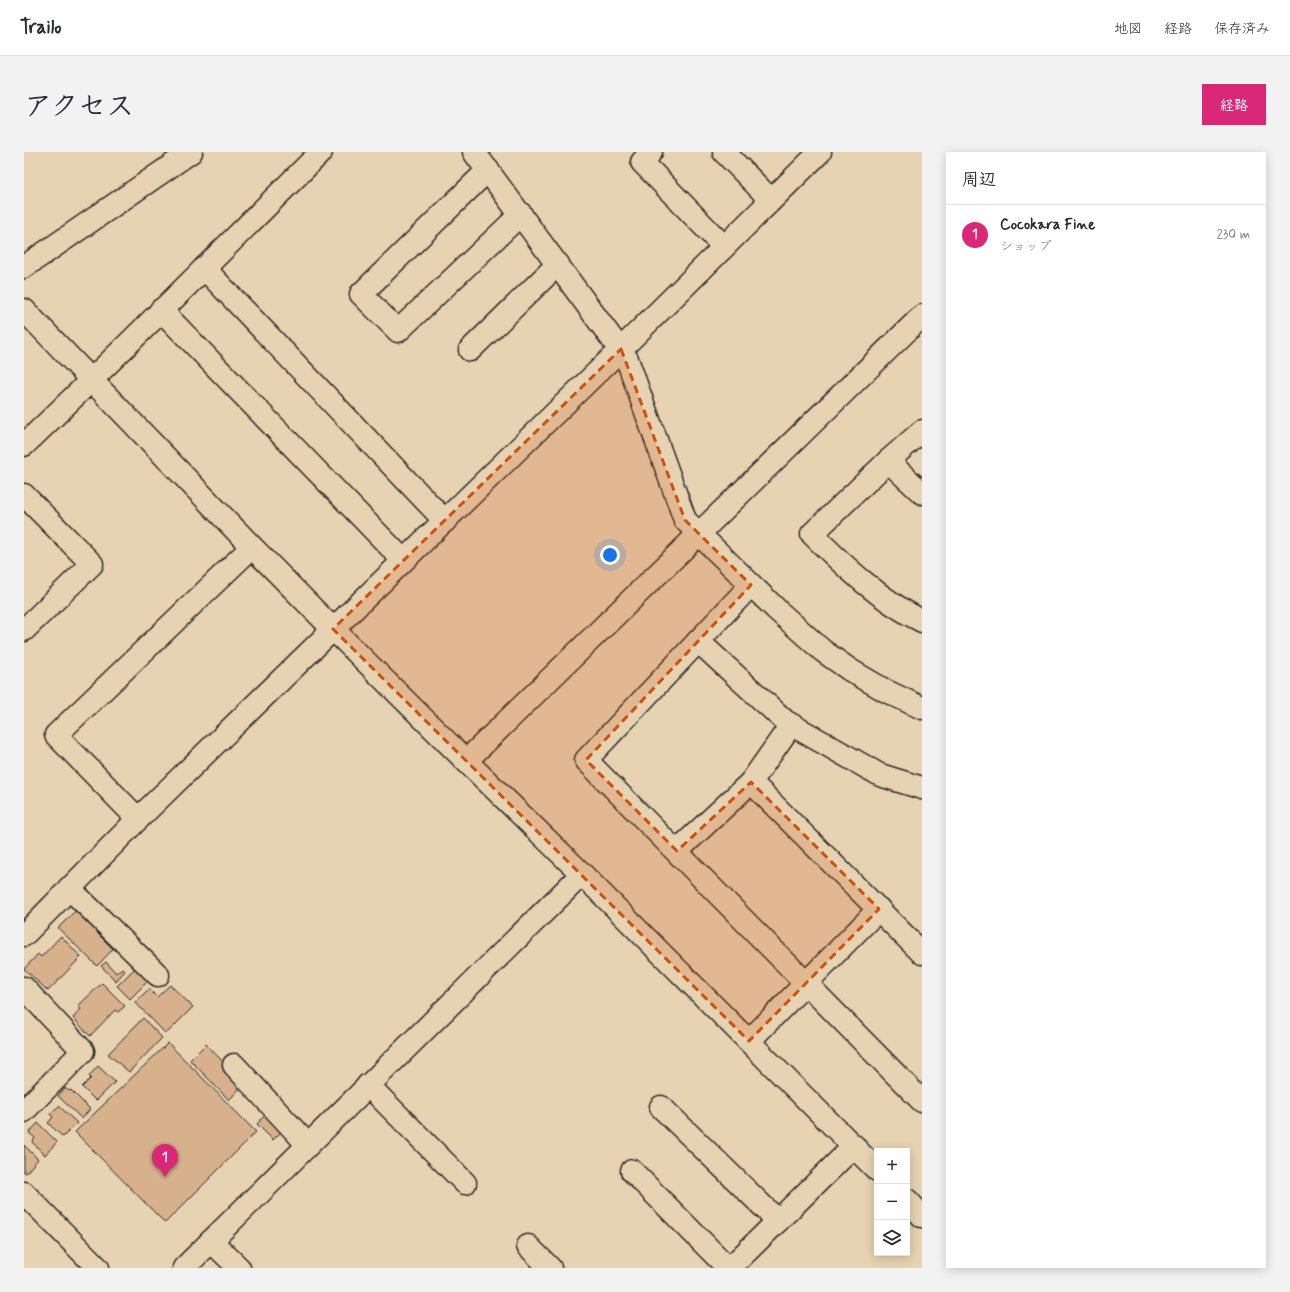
<!DOCTYPE html>
<html lang="ja">
<head>
<meta charset="utf-8">
<style>
	body { margin:0; font-family:Mynerve,"Klee One",sans-serif; background:#f2f2f3; color:#2b2b33 }
	.controls { position:absolute; right:12px; bottom:12px; display:grid; overflow:hidden; border-radius:0px; box-shadow:0 2px 10px #0003 }
	.controls button { width:36px; height:36px; display:grid; place-items:center; padding:0; border:0; border-bottom:1px solid #e1e1e2; background:#fff; color:#2b2b33; font:20px sans-serif }
	.you { position:absolute; left:586px; top:403px; width:14px; height:14px; margin:-10px; border:3px solid #fff; border-radius:50%; background:#1a73e8; box-shadow:0 0 0 6px #1a73e833 }
	.badge { display:grid; place-items:center; width:26px; height:26px; border-radius:50%; background:#db2777; color:#fff; font-size:13px; font-weight:700 }
	.pin { position:absolute; translate:-50% -33px; filter:drop-shadow(0 1px 2px #0008) }
	.pin::after { content:''; position:absolute; top:21px; width:14px; height:12px; background:inherit; clip-path:polygon(0 0,100% 0,50% 100%) }
	.list { margin:0; padding:0; list-style:none }
	h2 { display:flex; justify-content:space-between; align-items:center; height:52px; margin:0; padding:0 16px; font-size:17px }
	h2 small { font-size:13px; font-weight:400; color:#7c7c81 }
	.list li { display:grid; grid-template-columns:26px 1fr auto; gap:12px; align-items:center; box-sizing:border-box; height:60px; padding:0 16px; border-top:1px solid #e1e1e2 }
	.list b { display:block; font-size:15px; white-space:nowrap }
	.list p { margin:0; font-size:13px; white-space:nowrap; color:#7c7c81 }
	.list em { font-size:13px; font-style:normal; color:#7c7c81 }
	.icon { flex:none; width:22px; height:22px; fill:none; stroke:currentColor; stroke-width:2; stroke-linecap:round; stroke-linejoin:round }
	.map { position:relative; flex:none; width:898px; height:1116px; overflow:hidden; border-radius:0px }
	header { display:flex; align-items:center; gap:24px; box-sizing:border-box; height:56px; padding:0 20px; background:#fff; border-bottom:1px solid #e1e1e2 }
	header strong { font-size:19px }
	nav { display:flex; gap:22px; margin-inline-start:auto; font-size:14px }
	.intro { display:flex; align-items:center; justify-content:space-between; box-sizing:border-box; height:96px; padding:0 24px }
	h1 { margin:0; font-size:28px }
	.button { padding:10px 18px; border-radius:0px; background:#db2777; color:#fff; font-size:14px; font-weight:700 }
	main { display:flex; gap:24px; padding:0 24px }
	aside { flex:1; background:#fff; border-radius:0px; box-shadow:0 2px 10px #0003 }
	.map>svg:first-child { display:block }
</style>
</head>
<body>
<header>
<strong>Trailo</strong>
<nav><a>地図</a><a>経路</a><a>保存済み</a></nav>
</header>
<div class="intro"><h1>アクセス</h1><a class="button">経路</a></div>
<main>
<div class="map">
<svg width="898" height="1116" viewBox="0 0 898 1116">
	<rect width="100%" height="100%" fill="#e7d3b2"/>
	<filter id="ink" filterUnits="userSpaceOnUse"><feTurbulence type="fractalNoise" baseFrequency=".025" numOctaves="2"/><feDisplacementMap in="SourceGraphic" scale="8" xChannelSelector="R" yChannelSelector="G"/><feConvolveMatrix kernelMatrix="1 2 1 2 8 2 1 2 1" color-interpolation-filters="sRGB"/></filter>
	<g filter="url(#ink)">
		<g fill="#d7b08c" stroke="#2b2b2b">
			<polygon points="52,758 76,779 74,782 89,797 73,814 34,776"/>
			<polygon points="37,784 57,805 24,839 0,817 14,802 17,805"/>
			<polygon points="82,810 92,821 98,816 101,819 92,829 77,814"/>
			<polygon points="113,814 126,827 106,847 93,834"/>
			<polygon points="78,831 101,854 94,860 91,858 66,884 49,866 57,857 54,854"/>
			<polygon points="146,833 169,855 142,882 111,850 125,837 133,845"/>
			<polygon points="119,866 138,886 105,920 84,902"/>
			<polygon points="144,891 232,980 141,1071 51,980"/>
			<polygon points="182,892 220,932 205,948 166,908"/>
			<polygon points="74,914 91,930 72,949 58,935 67,926 65,924"/>
			<polygon points="41,936 45,939 47,938 66,957 58,967 34,944"/>
			<polygon points="35,954 53,971 39,985 24,971 29,965 26,962"/>
			<polygon points="246,957 262,975 249,988 233,972"/>
			<polygon points="14,971 33,990 21,1003 8,990 11,986 5,981"/>
			<polygon points="0,993 14,1007 2,1021 0,1020"/>
		</g>
		<g fill="none" stroke-linecap="round" stroke-linejoin="round">
			<defs>
				<g id="street">
					<polyline points="450,0 603,207 661,368 675,382"/>
					<polyline points="627,0 618,10 700,95"/>
					<polyline points="700,0 747,48"/>
					<polyline points="464,18 337,142 374,179 497,62"/>
					<polyline points="180,116 421,369"/>
					<polyline points="0,158 228,395 309,477 442,609 558,722 853,1018"/>
					<polyline points="137,158 379,408"/>
					<polyline points="446,198 534,112"/>
					<path d="M898,279L864,309L788,382C821,415 856,448 898,469"/>
					<path d="M0,293C101,197 198,98 297,0"/>
					<polyline points="864,309 898,341"/>
					<polyline points="0,343 68,412 0,478"/>
					<polyline points="727,433 562,608 898,949"/>
					<polyline points="674,489 761,569 856,623 898,636"/>
					<polyline points="727,630 767,573"/>
					<polyline points="114,667 32,583 228,395"/>
					<polyline points="653,699 727,630 898,801"/>
					<polyline points="45,736 134,823"/>
					<polyline points="0,783 114,667 597,197 796,0"/>
					<polyline points="0,836 59,899 0,959"/>
					<polyline points="725,889 855,757"/>
					<polyline points="210,913 284,993"/>
					<polyline points="344,933 441,1031"/>
					<polyline points="637,955 754,1069"/>
					<polyline points="608,1019 704,1116"/>
					<polyline points="883,1048 898,1064"/>
					<polyline points="187,1089 215,1116"/>
					<polyline points="504,1094 526,1116"/>
					<polyline points="160,1116 558,722"/>
					<polyline points="706,1116 830,994"/>
				</g>
				<g id="secondary">
					<polyline points="0,115 167,0"/>
					<polyline points="675,382 753,458 799,499 826,518 862,539 898,556"/>
					<polyline points="442,609 898,164"/>
					<polyline points="0,1041 74,1116"/>
				</g>
			</defs>
			<use href="#street" stroke="#2b2b2b" stroke-width="25"/>
			<use href="#secondary" stroke="#2b2b2b" stroke-width="25"/>
			<use href="#street" stroke="#e7d3b2" stroke-width="22"/>
			<use href="#secondary" stroke="#e7d3b2" stroke-width="22"/>
		</g>
	</g>
	<path fill="#cc5211" fill-opacity="0.2" stroke="#cc5211" stroke-width="3" stroke-dasharray="8 5" stroke-linejoin="round" d="M597,197L661,368L727,433L562,608L653,699L727,630L855,757L725,889L309,477Z"/>
</svg>
<div class="controls">
<button>+</button>
<button>−</button>
<button><svg class="icon" aria-label="layers" viewBox="0 0 24 24"><path d="M12 4l9 5-9 5-9-5zM3 14l9 5 9-5"/></svg></button>
</div>
<div class="you"></div>
<div class="pin badge" style="left:141px;top:1025px">1</div>
</div>
<aside>
<h2>周辺<small></small></h2>
<ul class="list">
<li><span class="badge">1</span><div><b>Cocokara Fine</b><p>ショップ</p></div><em>230 m</em></li>
</ul>
</aside>
</main>
</body>
</html>
